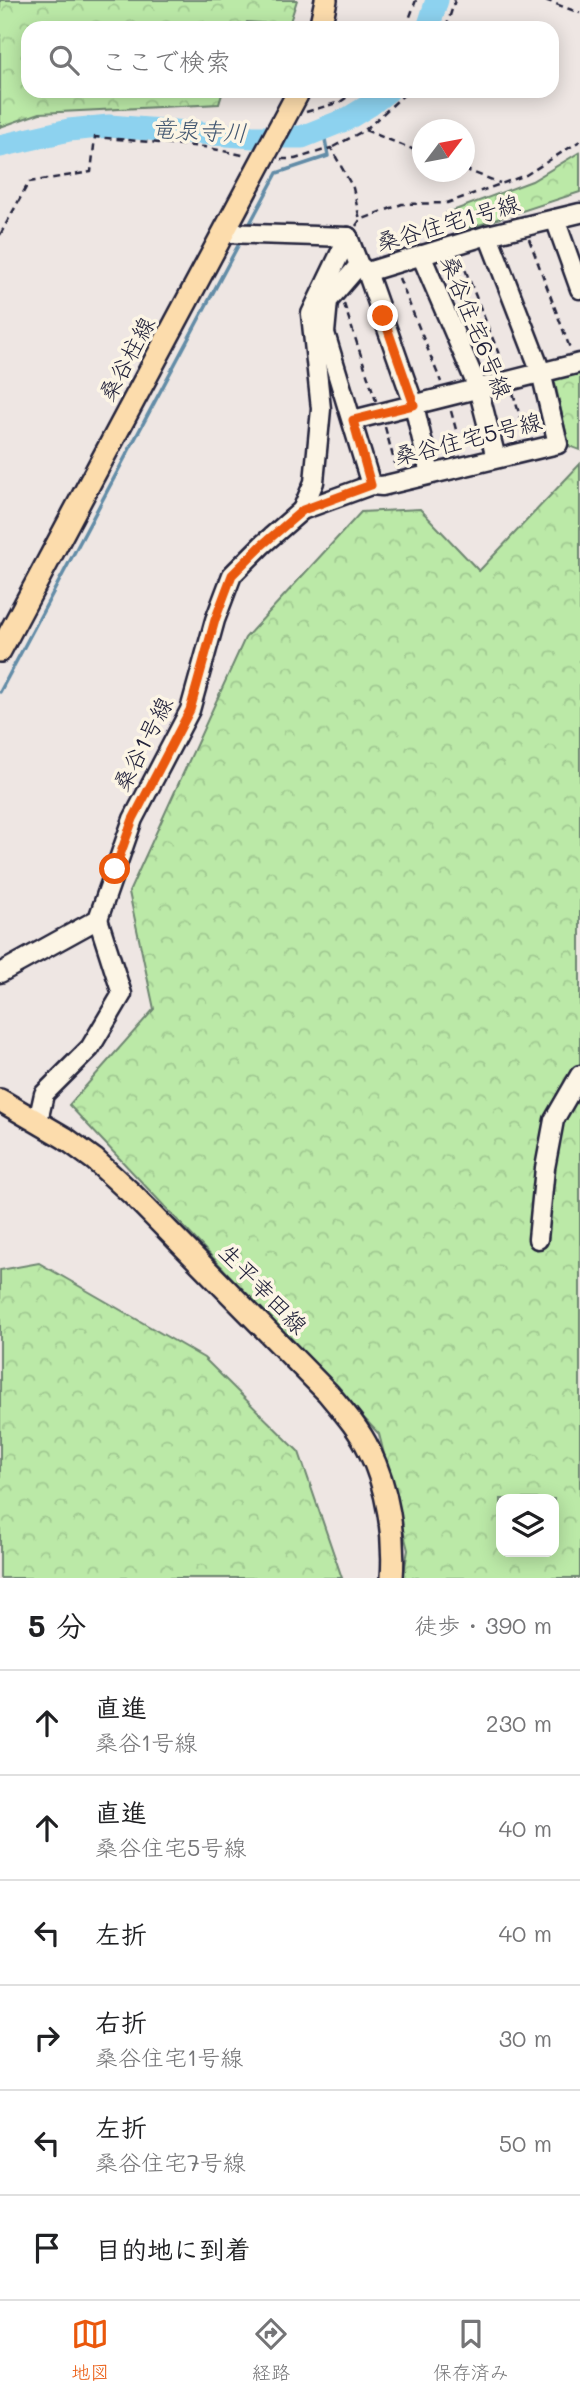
<!DOCTYPE html>
<html lang="ja">
<head>
<meta charset="utf-8">
<style>
	body { margin:0; font-family:Mali,"Klee One",sans-serif; background:#f6f6f6; color:#202124 }
	.controls { position:absolute; right:21px; bottom:21px; display:grid; overflow:hidden; border-radius:14px; box-shadow:0 4px 18px #0003 }
	.controls button { width:63px; height:63px; display:grid; place-items:center; padding:0; border:0; border-bottom:2px solid #e0e0e0; background:#fff; color:#202124; font:35px sans-serif }
	.compass { position:absolute; left:412px; top:119px; width:63px; height:63px; border-radius:50%; background:#fff; box-shadow:0 4px 18px #0003; rotate:58deg }
	.stop { position:absolute; width:21px; height:21px; margin:-16px; border:5px solid #ea580c; border-radius:50%; background:#fff }
	.stop.end { background:#ea580c; border-color:#fff; box-shadow:0 2px 7px #0008 }
	.list { margin:0; padding:0; list-style:none }
	h2 { display:flex; justify-content:space-between; align-items:center; height:91px; margin:0; padding:0 28px; font-size:30px }
	h2 small { font-size:23px; font-weight:400; color:#757577 }
	.list li { display:grid; grid-template-columns:46px 1fr auto; gap:21px; align-items:center; box-sizing:border-box; height:105px; padding:0 28px; border-top:2px solid #e0e0e0 }
	.list b { display:block; font-size:26px; white-space:nowrap }
	.list p { margin:0; font-size:23px; white-space:nowrap; color:#757577 }
	.list em { font-size:23px; font-style:normal; color:#757577 }
	.icon { flex:none; width:38px; height:38px; fill:none; stroke:currentColor; stroke-width:2; stroke-linecap:round; stroke-linejoin:round }
	.map { position:relative; flex:none; width:580px; height:1578px; overflow:hidden }
	.search { position:absolute; background:#fff; box-shadow:0 4px 18px #0003; left:21px; right:21px; top:21px; height:77px; display:flex; align-items:center; gap:18px; box-sizing:border-box; padding:0 24px; border-radius:21px; color:#757577; font-size:26px }
	.sheet { height:721px; background:#fff }
	nav { display:flex; justify-content:space-around; align-items:center; box-sizing:border-box; height:98px; border-top:2px solid #e0e0e0; background:#fff; font-size:19px; color:#757577 }
	nav a { display:grid; justify-items:center; gap:4px }
	nav .on { color:#ea580c }
	.map>svg:first-child { display:block }
</style>
</head>
<body>
<div class="map">
<svg width="580" height="1578" viewBox="0 0 580 1578">
	<defs>
		<pattern id="forest-crowns" width="20" height="18" patternUnits="userSpaceOnUse" patternTransform="scale(1.75)"><rect width="20" height="18" fill="#bbe9a7"/><path d="M2 6a3 3 0 1 1 6 0M12 15a3 3 0 1 1 6 0" fill="none" stroke="#a0c891"/></pattern>
	</defs>
	<rect width="100%" height="100%" fill="#eee6e3"/>
	<filter id="ink" filterUnits="userSpaceOnUse"><feTurbulence type="fractalNoise" baseFrequency=".0143" numOctaves="2"/><feDisplacementMap in="SourceGraphic" scale="14" xChannelSelector="R" yChannelSelector="G"/><feConvolveMatrix kernelMatrix="1 2 1 2 8 2 1 2 1" color-interpolation-filters="sRGB"/></filter>
	<g filter="url(#ink)">
		<g fill="url(#forest-crowns)" stroke="#6e8671" stroke-width="2" fill-rule="evenodd">
			<polygon points="0,0 297,0 289,25 247,22 244,28 28,28 28,91 223,91 219,104 40,113 0,127"/>
			<polygon points="580,152 580,192 470,228 447,213 532,181"/>
			<polygon points="580,373 580,450 569,446 554,379"/>
			<path d="M580,464V1578H403L408,1550L379,1434L69,1105L154,1009L129,892L245,638L361,512L420,509L479,571ZM501,1499H554V1552H501Z"/>
			<polygon points="39,1263 204,1358 299,1452 342,1578 0,1578 0,1270"/>
		</g>
		<g fill="none" stroke-linecap="round" stroke-linejoin="round">
			<g stroke="#628ca7" stroke-width="3.5">
				<polyline points="248,227 277,173 328,156 323,128"/>
				<polyline points="0,692 241,240"/>
			</g>
			<g stroke="#8dd2ef" stroke-width="23">
				<polyline points="428,28 437,0"/>
				<polyline points="0,146 69,130 109,126 253,137 302,137 347,119 370,105 388,91"/>
			</g>
			<defs>
				<g id="minor">
					<polyline points="555,219 580,289"/>
					<polyline points="224,233 348,237"/>
					<polyline points="348,237 359,265 367,272 488,235 580,213"/>
					<polyline points="421,255 478,388 496,458"/>
					<polyline points="359,265 328,301 325,333 371,485"/>
					<polyline points="367,272 414,405 430,474"/>
					<polyline points="353,420 580,363"/>
					<polyline points="302,510 314,482 321,409 311,314 348,237"/>
					<polyline points="0,973 98,919 133,819 190,710 215,620 232,575 262,545 302,510 371,485 382,486 558,444 541,372 488,235"/>
					<polyline points="38,1121 44,1094 90,1048 122,994 98,919"/>
					<polyline points="538,1239 545,1168 554,1120 580,1075"/>
				</g>
				<g id="major">
					<polyline points="320,28 326,0"/>
					<polyline points="0,651 299,91"/>
					<path d="M0,1100L65,1138L95,1160L132,1194L328,1393C343,1411 359,1429 369,1450C388,1488 395,1536 392,1578"/>
				</g>
			</defs>
			<use href="#minor" stroke="#22223b" stroke-width="23"/>
			<use href="#major" stroke="#22223b" stroke-width="26"/>
			<g stroke="#22223b" stroke-width="2.5" stroke-dasharray="7 5" stroke-linecap="butt">
				<polyline points="545,0 580,13"/>
				<polyline points="406,28 416,0"/>
				<polyline points="446,28 455,0"/>
				<polyline points="306,112 340,102 356,91"/>
				<polyline points="365,130 422,153"/>
				<polyline points="333,147 365,130 408,91"/>
				<polyline points="281,159 295,159 331,148 353,188 360,220"/>
				<polyline points="464,169 500,183"/>
				<polyline points="356,226 360,220 402,204 447,203 526,175 580,141"/>
				<polyline points="0,235 29,182 91,172 95,137 204,147 247,156"/>
				<polyline points="529,239 571,351"/>
				<polyline points="461,259 504,367"/>
				<polyline points="399,278 441,382"/>
				<polyline points="344,304 376,401"/>
				<polyline points="513,393 526,437"/>
				<polyline points="451,411 462,452"/>
				<polyline points="385,427 396,468"/>
			</g>
			<use href="#minor" stroke="#fcf5e5" stroke-width="18"/>
			<use href="#major" stroke="#fcdcac" stroke-width="21"/>
		</g>
	</g>
	<g fill="none" stroke-linecap="round" stroke-linejoin="round" filter="url(#ink)">
		<polyline stroke="#ea580c" stroke-width="9" points="115,869 133,819 190,710 215,620 232,575 262,545 303,510 371,485 353,420 414,405 383,316"/>
	</g>
	<g text-anchor="middle" stroke-width="7" stroke-linejoin="round" paint-order="stroke">
		<g font-size="23" fill="#22223b" stroke="#fcf5e5">
			<text transform="translate(448 223) rotate(-16)" y="8">桑谷住宅1号線</text>
			<text transform="translate(476 327) rotate(68)" y="8">桑谷住宅6号線</text>
			<text transform="translate(127 359) rotate(-62)" y="8">桑谷柱線</text>
			<text transform="translate(468 439) rotate(-14)" y="8">桑谷住宅5号線</text>
			<text transform="translate(143 744) rotate(-63)" y="8">桑谷1号線</text>
			<text transform="translate(263 1289) rotate(46)" y="8">生平幸田線</text>
		</g>
		<g font-size="24" font-style="italic" fill="#425771" stroke="#fcf5e5">
			<text transform="translate(199 131) rotate(3)" y="8">竜泉寺川</text>
		</g>
	</g>
</svg>
<div class="controls">
<button><svg class="icon" aria-label="layers" viewBox="0 0 24 24"><path d="M12 4l9 5-9 5-9-5zM3 14l9 5 9-5"/></svg></button>
</div>
<svg class="compass" viewBox="-18 -18 36 36"><path d="M0-13l5 13h-10z" fill="#e53935"/><path d="M0 13l5-13h-10z" fill="#757577"/></svg>
<div class="stop" style="left:115px;top:869px"></div>
<div class="stop end" style="left:383px;top:316px"></div>
<div class="search"><svg class="icon" aria-label="search" viewBox="0 0 24 24"><circle cx="10" cy="10" r="6"/><path d="M15 15l6 6"/></svg>ここで検索</div>
</div>
<section class="sheet">
<h2>5 分<small>徒歩 · 390 m</small></h2>
<ul class="list">
<li><svg class="icon" aria-label="ahead" viewBox="0 0 24 24"><path d="M12 20V5M6 11l6-6 6 6"/></svg><div><b>直進</b><p>桑谷1号線</p></div><em>230 m</em></li>
<li><svg class="icon" aria-label="ahead" viewBox="0 0 24 24"><path d="M12 20V5M6 11l6-6 6 6"/></svg><div><b>直進</b><p>桑谷住宅5号線</p></div><em>40 m</em></li>
<li><svg class="icon" aria-label="left" viewBox="0 0 24 24"><path d="M17 20v-9H6M10 6l-5 5 5 5"/></svg><div><b>左折</b></div><em>40 m</em></li>
<li><svg class="icon" aria-label="right" viewBox="0 0 24 24"><path d="M7 20v-9h11M14 6l5 5-5 5"/></svg><div><b>右折</b><p>桑谷住宅1号線</p></div><em>30 m</em></li>
<li><svg class="icon" aria-label="left" viewBox="0 0 24 24"><path d="M17 20v-9H6M10 6l-5 5 5 5"/></svg><div><b>左折</b><p>桑谷住宅7号線</p></div><em>50 m</em></li>
<li><svg class="icon" aria-label="arrive" viewBox="0 0 24 24"><path d="M6 21V4h12l-3 4 3 4H6"/></svg><div><b>目的地に到着</b></div></li>
</ul>
</section>
<nav>
<a class="on"><svg class="icon" aria-label="map" viewBox="0 0 24 24"><path d="M3 6l6-2 6 2 6-2v14l-6 2-6-2-6 2zM9 4v14M15 6v14"/></svg>地図</a>
<a><svg class="icon" aria-label="directions" viewBox="0 0 24 24"><path d="M12 3l9 9-9 9-9-9zM9 14v-3h6M13 9l2 2-2 2"/></svg>経路</a>
<a><svg class="icon" aria-label="saved" viewBox="0 0 24 24"><path d="M7 4h10v16l-5-4-5 4z"/></svg>保存済み</a>
</nav>
</body>
</html>
